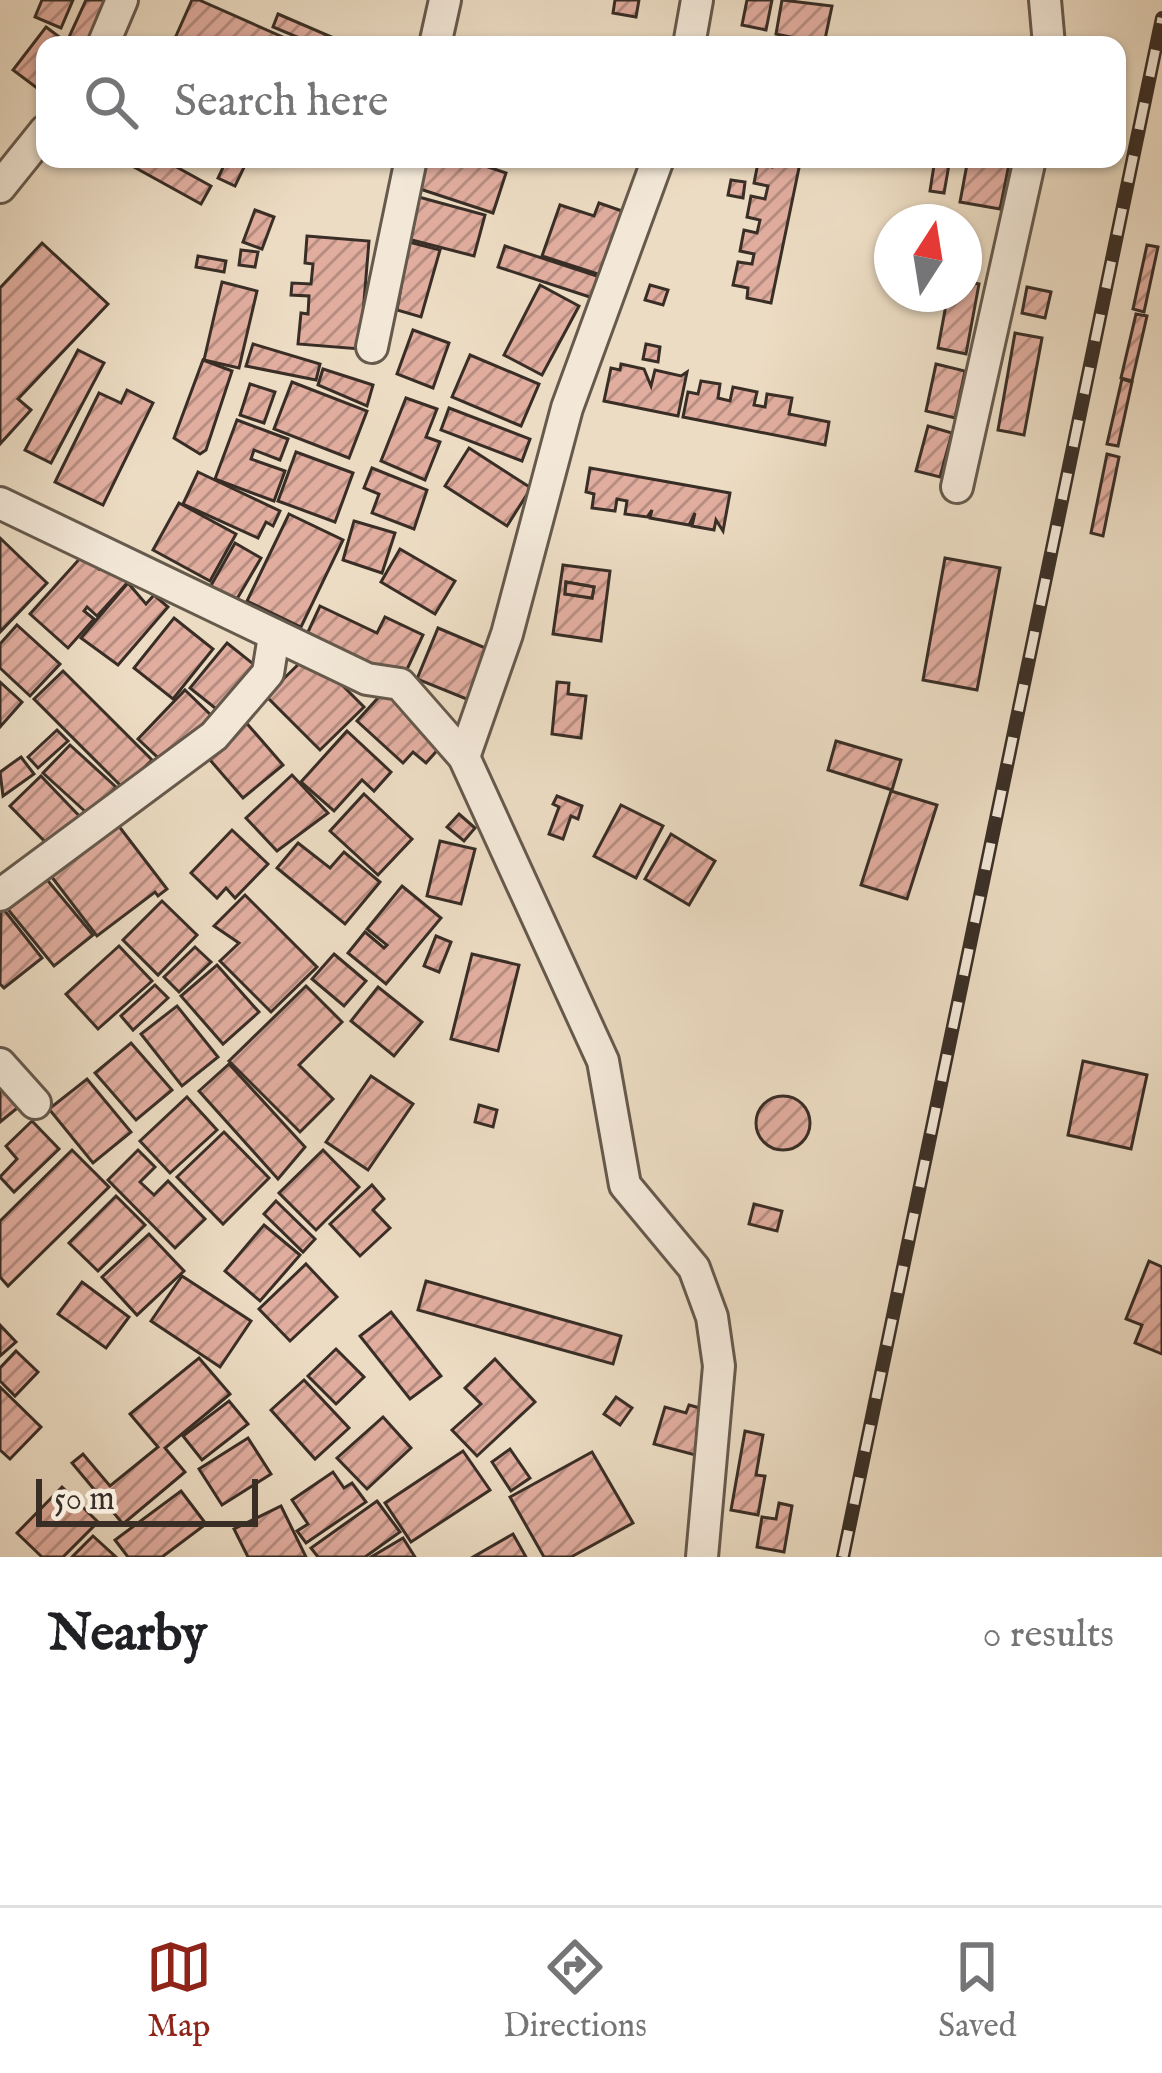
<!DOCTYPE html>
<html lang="en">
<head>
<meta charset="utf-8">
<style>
	body { margin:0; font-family:"IM FELL English",serif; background:#f6f6f6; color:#202124 }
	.compass { position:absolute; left:874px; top:204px; width:108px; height:108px; border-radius:50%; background:#fff; box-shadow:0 3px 9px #0004; rotate:12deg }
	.scale { position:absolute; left:36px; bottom:30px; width:222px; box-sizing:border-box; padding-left:12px; border:6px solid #392e26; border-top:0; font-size:33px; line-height:42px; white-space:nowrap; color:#392e26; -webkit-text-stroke:9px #f3e8d8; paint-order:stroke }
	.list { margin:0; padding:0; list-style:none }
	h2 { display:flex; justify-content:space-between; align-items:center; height:156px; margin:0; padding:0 48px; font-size:51px }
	h2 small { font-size:39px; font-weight:400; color:#757577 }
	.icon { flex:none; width:66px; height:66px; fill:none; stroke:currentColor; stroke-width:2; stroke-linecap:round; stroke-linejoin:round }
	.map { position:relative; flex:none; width:1162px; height:1557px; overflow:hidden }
	.search { position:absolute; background:#fff; box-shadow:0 3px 9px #0004; left:36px; right:36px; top:36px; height:132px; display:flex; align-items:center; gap:30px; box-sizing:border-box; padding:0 42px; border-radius:24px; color:#757577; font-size:45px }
	.sheet { height:348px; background:#fff }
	nav { display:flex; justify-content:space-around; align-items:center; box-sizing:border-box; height:168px; border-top:3px solid #e0e0e0; background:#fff; font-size:33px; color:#757577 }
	nav a { display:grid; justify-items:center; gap:6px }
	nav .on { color:#8f2418 }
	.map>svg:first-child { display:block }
</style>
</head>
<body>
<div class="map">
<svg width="1162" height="1557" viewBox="0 0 1162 1557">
	<defs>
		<pattern id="building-hatch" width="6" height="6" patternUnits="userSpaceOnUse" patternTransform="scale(3)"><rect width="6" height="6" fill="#e1ad9f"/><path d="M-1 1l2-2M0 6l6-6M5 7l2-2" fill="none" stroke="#b78d81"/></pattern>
	</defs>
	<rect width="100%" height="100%" fill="#ecdcc3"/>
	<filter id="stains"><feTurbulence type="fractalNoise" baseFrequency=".00167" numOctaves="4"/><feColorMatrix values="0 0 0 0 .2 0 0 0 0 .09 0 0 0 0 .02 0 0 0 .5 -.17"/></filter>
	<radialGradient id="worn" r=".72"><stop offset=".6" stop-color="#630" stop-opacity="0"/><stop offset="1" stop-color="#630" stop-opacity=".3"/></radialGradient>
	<g fill="url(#building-hatch)" stroke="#392e26" stroke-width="3" fill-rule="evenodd">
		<polygon points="42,0 73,0 61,28 35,17"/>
		<polygon points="86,0 116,0 95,45 69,37"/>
		<polygon points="192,0 199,0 301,45 172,45"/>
		<polygon points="615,0 639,0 636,17 613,13"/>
		<polygon points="747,0 772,0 766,30 742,25"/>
		<polygon points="782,0 832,6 824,44 776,34"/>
		<polygon points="278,14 334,38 331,45 316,45 273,27"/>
		<polygon points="46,27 70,45 45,45 45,94 13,70"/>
		<polygon points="139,159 162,159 211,186 201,204 134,167"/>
		<polygon points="227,159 248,159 235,186 218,178"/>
		<polygon points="426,159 465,159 506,173 493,213 417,188"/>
		<polygon points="774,159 800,163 771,303 747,298 748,288 733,285 738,262 752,264 754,254 740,251 744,230 757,233 760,220 747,217 751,196 765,199 768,186 754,183 758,163 772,167"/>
		<polygon points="935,159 950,159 944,193 930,191"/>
		<polygon points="968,159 1010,159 1000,209 960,202"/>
		<polygon points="731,180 745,182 743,198 728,195"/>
		<polygon points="415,196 485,215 474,256 404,238"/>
		<polygon points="599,203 625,212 604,276 542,256 560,205 594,216"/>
		<polygon points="255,210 274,217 262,249 243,242"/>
		<polygon points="307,236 369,241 360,349 298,344 301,313 308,314 309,296 291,295 292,283 311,284 313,264 305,263"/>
		<polygon points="409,242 440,250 421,317 397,310"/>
		<polygon points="42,243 108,304 18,399 31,410 0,444 0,288"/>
		<polygon points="1147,245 1158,247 1144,312 1133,309"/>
		<polygon points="505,246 603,278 596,299 498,267"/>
		<polygon points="241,250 258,252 255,267 239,265"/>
		<polygon points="198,256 226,261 224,272 196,267"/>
		<polygon points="964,281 979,284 966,354 938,348 948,294 964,294"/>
		<polygon points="222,282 257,291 239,368 204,360"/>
		<polygon points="540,285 579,306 542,375 504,355"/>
		<polygon points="650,285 668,290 663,305 645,300"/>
		<polygon points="1027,287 1051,292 1045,318 1022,313"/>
		<polygon points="1136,314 1147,316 1132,381 1121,378"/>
		<polygon points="413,330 449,343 433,388 397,374"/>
		<polygon points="1015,333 1042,338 1024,435 998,430"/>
		<polygon points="253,344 320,364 316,380 246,366"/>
		<polygon points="646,344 660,347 658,362 643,359"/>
		<polygon points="78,350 104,363 51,463 25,450"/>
		<polygon points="470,355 539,384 521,426 452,397"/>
		<polygon points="203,360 232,371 206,450 200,454 174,438"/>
		<polygon points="621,364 644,369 651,386 655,370 681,376 687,372 678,416 604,401 611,368 620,370"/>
		<polygon points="936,364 965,371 955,418 926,411"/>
		<polygon points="323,369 373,385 367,406 318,385"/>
		<polygon points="1122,379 1132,382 1118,446 1107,444"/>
		<polygon points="701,381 720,384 718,398 730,401 733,387 757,392 754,405 765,407 767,394 792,398 789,414 829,422 825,445 683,417 688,392 698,394"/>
		<polygon points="292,382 367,411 349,458 274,429"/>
		<polygon points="250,384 275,392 264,423 240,415"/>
		<polygon points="127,390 153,403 103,505 55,482 99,393 121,403"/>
		<polygon points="406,398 437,409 426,437 440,442 425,480 381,461"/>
		<polygon points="449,408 530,439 522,461 441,430"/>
		<polygon points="237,420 288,439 280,460 254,450 251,459 285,471 274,501 215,479"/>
		<polygon points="928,426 952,433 940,477 916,471"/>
		<polygon points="469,448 531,488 507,526 445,486"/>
		<polygon points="296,452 353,473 335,522 278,501"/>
		<polygon points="1107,454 1119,457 1103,536 1091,533"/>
		<polygon points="372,468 427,490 414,529 372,513 379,494 364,488"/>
		<polygon points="590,468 730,493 723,531 716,520 714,530 692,526 695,513 689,525 650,518 652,510 647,517 625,514 627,501 617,499 615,511 592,508 594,494 586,492"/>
		<polygon points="198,472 280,511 273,526 266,522 258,538 183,504"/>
		<polygon points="179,503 236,534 210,581 153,550"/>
		<polygon points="289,514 343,540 301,627 247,601"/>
		<polygon points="354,521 395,533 382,573 343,560"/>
		<polygon points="0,538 47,583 0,632"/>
		<polygon points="235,543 261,558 234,604 209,589"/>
		<polygon points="400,549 455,581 435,614 381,582"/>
		<polygon points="83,555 99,569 105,562 128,582 97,616 87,607 84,611 94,619 68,648 30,614"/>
		<polygon points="945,558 1000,568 977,690 923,680"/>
		<path d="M563,565L610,571L601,641L553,634ZM566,582L594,587L592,598L565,594Z"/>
		<polygon points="566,582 594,587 592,598 565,594"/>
		<polygon points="128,583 146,604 154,595 168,607 118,665 81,638"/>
		<polygon points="320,606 377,633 385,617 423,635 403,678 307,634"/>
		<polygon points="174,618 213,649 173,699 134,668"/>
		<polygon points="17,625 60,664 30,696 0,668 0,644"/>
		<polygon points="438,628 495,652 474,702 417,679"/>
		<polygon points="227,643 262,671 225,716 190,688"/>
		<polygon points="310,653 364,707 320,750 266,696"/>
		<polygon points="63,671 152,760 123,788 34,699"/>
		<polygon points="0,682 22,702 0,727"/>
		<polygon points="557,682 569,683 568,694 586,696 581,738 552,734"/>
		<polygon points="388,687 442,745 426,763 413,752 403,763 357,721"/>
		<polygon points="185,690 215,719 168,767 138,739"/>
		<polygon points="243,719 283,765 243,798 204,753"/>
		<polygon points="57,730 68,741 38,768 28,757"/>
		<polygon points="347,731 391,772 374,791 362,780 334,811 301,782"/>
		<polygon points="836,741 901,760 892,790 828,770"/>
		<polygon points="70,745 116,787 89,815 43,773"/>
		<polygon points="21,757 34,774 3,796 0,772"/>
		<polygon points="292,775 328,813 277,851 246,818"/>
		<polygon points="41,776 85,822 54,851 10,806"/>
		<polygon points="891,791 937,805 907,899 861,885"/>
		<polygon points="364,794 412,839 378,875 330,831"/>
		<polygon points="557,796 582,806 578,819 571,816 563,839 549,834 559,807 553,804"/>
		<polygon points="621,805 663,826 636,878 594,856"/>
		<polygon points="459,814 475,828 464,841 447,827"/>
		<polygon points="118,825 167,889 158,896 155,892 97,936 51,876"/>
		<polygon points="232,830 268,864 235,898 226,888 217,898 191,873"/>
		<polygon points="671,834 715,861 689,905 645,879"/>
		<polygon points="440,841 475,849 461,904 427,896"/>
		<polygon points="298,843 330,868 344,852 380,882 345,924 277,868"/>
		<polygon points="44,876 93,935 54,966 6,907"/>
		<polygon points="402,886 441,918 386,984 348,953 365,932 384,948 387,945 367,929"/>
		<polygon points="245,895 317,967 271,1012 220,961 239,943 214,926"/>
		<polygon points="162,901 197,935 158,975 123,940"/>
		<polygon points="1,906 42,958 4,988 0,984"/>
		<polygon points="436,936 451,942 439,972 424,966"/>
		<polygon points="119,946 152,981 98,1029 66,994"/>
		<polygon points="195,947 211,962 179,992 164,977"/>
		<polygon points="334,954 366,981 344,1006 312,979"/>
		<polygon points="472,954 519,965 498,1051 451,1039"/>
		<polygon points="217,965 259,1012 223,1044 181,996"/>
		<polygon points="155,985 168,998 133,1030 121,1016"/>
		<polygon points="306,986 342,1022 299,1065 333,1099 300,1132 229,1061"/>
		<polygon points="378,987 422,1022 394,1056 351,1021"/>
		<polygon points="177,1006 218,1057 182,1086 141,1034"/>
		<polygon points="131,1043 172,1090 136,1120 95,1073"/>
		<polygon points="1083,1061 1147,1075 1131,1149 1068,1135"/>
		<polygon points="229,1064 305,1147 278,1179 199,1091"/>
		<polygon points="0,1069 26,1101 0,1122"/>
		<polygon points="371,1076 413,1104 368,1170 326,1142"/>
		<polygon points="87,1079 131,1132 93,1163 49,1109"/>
		<circle cx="783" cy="1123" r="27"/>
		<polygon points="187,1097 217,1130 170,1173 140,1141"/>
		<polygon points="479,1105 497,1110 493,1127 475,1122"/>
		<polygon points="32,1121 59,1149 14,1192 0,1177 17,1159 6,1146"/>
		<polygon points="224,1132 269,1178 223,1224 177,1177"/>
		<polygon points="72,1150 109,1187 8,1286 0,1277 0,1221"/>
		<polygon points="138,1150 155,1167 140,1182 154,1195 168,1181 205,1219 175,1248 108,1180"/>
		<polygon points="323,1150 359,1187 316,1230 279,1193"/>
		<polygon points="372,1185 384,1199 373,1210 390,1228 360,1256 330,1224"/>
		<polygon points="116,1196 145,1225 98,1271 69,1243"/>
		<polygon points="276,1201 315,1239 303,1252 264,1214"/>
		<polygon points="754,1204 782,1211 777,1231 749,1224"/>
		<polygon points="264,1225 300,1255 260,1301 225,1271"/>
		<polygon points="149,1234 184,1271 137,1315 102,1277"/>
		<polygon points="1149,1261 1162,1267 1162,1354 1135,1343 1142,1325 1126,1319"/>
		<polygon points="306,1264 337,1297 290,1341 259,1309"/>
		<polygon points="182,1276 251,1321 220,1367 151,1321"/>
		<polygon points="426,1281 621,1336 613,1364 418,1310"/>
		<polygon points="82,1282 129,1317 106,1348 58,1314"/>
		<polygon points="391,1312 441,1376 410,1399 360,1336"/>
		<polygon points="0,1325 16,1342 0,1356"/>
		<polygon points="336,1349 364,1377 336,1404 308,1376"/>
		<polygon points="16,1351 38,1372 15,1396 0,1381 0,1368"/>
		<polygon points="199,1358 230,1394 165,1448 185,1472 123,1524 72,1463 83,1454 110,1486 158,1447 130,1414"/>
		<polygon points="495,1359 535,1402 477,1456 452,1430 481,1404 465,1388"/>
		<polygon points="304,1380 349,1428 315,1459 271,1410"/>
		<polygon points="0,1387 41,1427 10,1459 0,1450"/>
		<polygon points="616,1397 632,1408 620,1425 604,1414"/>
		<polygon points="229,1401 248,1424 202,1460 183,1436"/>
		<polygon points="689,1405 711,1411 699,1456 654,1444 665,1407 686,1413"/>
		<polygon points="383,1417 411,1448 367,1489 337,1458"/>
		<polygon points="745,1431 763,1435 756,1475 765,1476 758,1515 731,1510"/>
		<polygon points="248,1438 271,1474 222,1505 199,1469"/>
		<polygon points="510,1449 530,1478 511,1491 492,1462"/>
		<polygon points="463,1451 490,1490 411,1542 385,1503"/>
		<polygon points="592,1452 633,1523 571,1557 544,1557 510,1497"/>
		<polygon points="333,1472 344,1488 352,1483 366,1502 306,1543 297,1531 308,1524 292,1500"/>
		<polygon points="62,1487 98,1522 63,1557 42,1557 17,1533"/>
		<polygon points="181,1491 206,1524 162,1557 128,1557 115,1540"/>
		<polygon points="377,1501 400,1532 365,1557 318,1557 311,1548"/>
		<polygon points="779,1503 792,1506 784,1552 757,1547 762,1517 776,1519"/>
		<polygon points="281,1506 306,1557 248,1557 234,1529"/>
		<polygon points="513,1534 526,1557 473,1557"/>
		<polygon points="93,1536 116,1557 72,1557"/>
		<polygon points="403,1538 415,1557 371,1557"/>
	</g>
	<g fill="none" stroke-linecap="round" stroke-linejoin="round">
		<defs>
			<g id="minor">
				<polyline points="1045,0 1049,45"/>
				<polyline points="103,45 122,0"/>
				<polyline points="435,45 445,0"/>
				<polyline points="689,45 697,0"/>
				<polyline points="0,187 45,131"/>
				<polyline points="372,347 411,159"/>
				<polyline points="957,487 1030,159"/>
				<polyline points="0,503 367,679 400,684 464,757 603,1061 625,1185 694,1268 712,1317 719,1366 702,1557"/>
				<polyline points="464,757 507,634 567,408 658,159"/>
				<polyline points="0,895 214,736 268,673 274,636"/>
				<polyline points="0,1064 35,1103"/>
			</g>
		</defs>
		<use href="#minor" stroke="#665a4d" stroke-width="36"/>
		<use href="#minor" stroke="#f3e8d8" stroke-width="30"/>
		<defs>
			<polyline id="rail" points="843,1557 1162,18"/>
		</defs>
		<use href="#rail" stroke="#392e26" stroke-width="14"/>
		<use href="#rail" stroke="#f3e8d8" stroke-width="9" stroke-dasharray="27" stroke-linecap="butt"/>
	</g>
	<rect width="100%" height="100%" filter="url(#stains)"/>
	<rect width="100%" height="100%" fill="url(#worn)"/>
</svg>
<svg class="compass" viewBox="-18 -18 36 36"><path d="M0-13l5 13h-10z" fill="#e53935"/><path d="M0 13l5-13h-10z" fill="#757577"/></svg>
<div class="scale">50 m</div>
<div class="search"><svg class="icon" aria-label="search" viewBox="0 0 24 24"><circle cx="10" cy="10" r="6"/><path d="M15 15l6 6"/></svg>Search here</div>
</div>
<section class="sheet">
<h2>Nearby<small>0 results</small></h2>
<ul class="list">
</ul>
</section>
<nav>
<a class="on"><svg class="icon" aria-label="map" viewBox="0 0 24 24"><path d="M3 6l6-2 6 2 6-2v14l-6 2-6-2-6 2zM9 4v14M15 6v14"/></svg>Map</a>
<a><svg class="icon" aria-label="directions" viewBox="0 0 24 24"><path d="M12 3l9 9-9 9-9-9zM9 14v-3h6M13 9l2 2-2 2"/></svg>Directions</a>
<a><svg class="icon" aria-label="saved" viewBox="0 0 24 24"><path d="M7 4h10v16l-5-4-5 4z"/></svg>Saved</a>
</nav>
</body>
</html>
